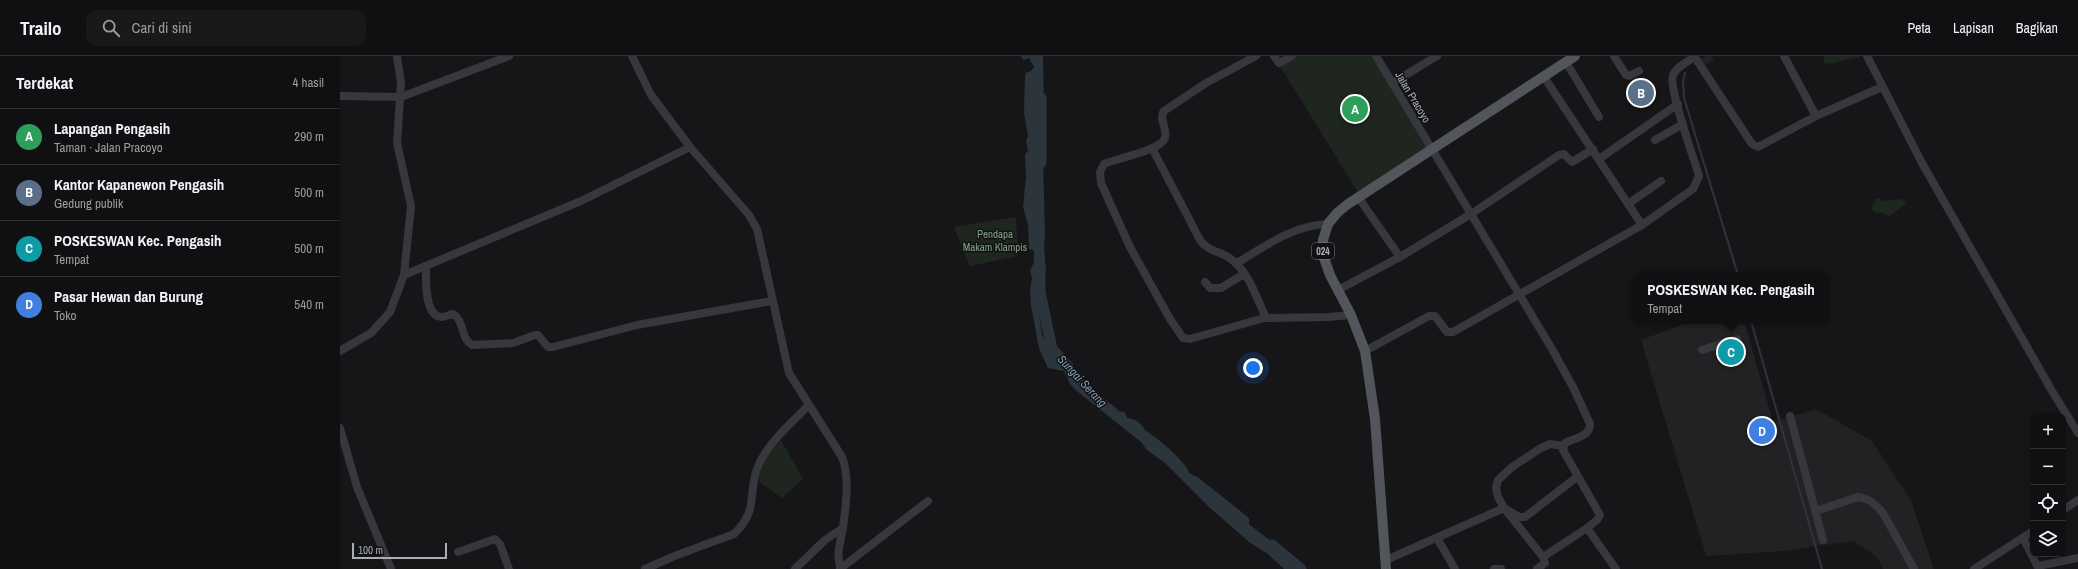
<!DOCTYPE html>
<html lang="id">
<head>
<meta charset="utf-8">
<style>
	body { margin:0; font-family:"Archivo Narrow",sans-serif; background:#19191b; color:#f1f3f6 }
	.controls { position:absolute; right:12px; bottom:12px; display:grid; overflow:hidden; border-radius:8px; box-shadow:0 2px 6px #0003 }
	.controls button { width:36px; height:36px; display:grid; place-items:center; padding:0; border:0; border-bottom:1px solid #303032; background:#101012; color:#f1f3f6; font:20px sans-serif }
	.scale { position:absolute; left:12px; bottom:10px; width:95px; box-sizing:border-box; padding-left:4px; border:2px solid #a8adb8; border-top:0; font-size:11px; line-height:14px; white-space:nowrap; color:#a8adb8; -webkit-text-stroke:3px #111113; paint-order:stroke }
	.you { position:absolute; left:913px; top:312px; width:14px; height:14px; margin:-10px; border:3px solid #fff; border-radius:50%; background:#1a73e8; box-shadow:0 0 0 6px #1a73e833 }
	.badge { display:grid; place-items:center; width:26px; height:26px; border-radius:50%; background:#f2b134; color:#fff; font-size:13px; font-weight:700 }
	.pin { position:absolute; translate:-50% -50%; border:2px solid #fff; box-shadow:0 1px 4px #0006 }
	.popup { position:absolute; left:1293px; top:216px; width:196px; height:52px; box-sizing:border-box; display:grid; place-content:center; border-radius:8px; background:#101012; filter:drop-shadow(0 1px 3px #0005); font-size:13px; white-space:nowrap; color:#9c9d9f }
	.popup b { font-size:15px; color:#f1f3f6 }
	.popup::after { content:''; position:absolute; left:50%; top:100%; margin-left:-8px; border:8px solid transparent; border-top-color:#101012 }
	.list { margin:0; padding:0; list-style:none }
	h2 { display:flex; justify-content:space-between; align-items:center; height:52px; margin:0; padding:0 16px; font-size:17px }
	h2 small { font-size:13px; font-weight:400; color:#9c9d9f }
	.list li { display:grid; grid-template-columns:26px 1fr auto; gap:12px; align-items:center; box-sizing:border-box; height:56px; padding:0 16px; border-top:1px solid #303032 }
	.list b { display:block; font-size:15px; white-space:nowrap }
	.list p { margin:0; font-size:13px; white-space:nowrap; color:#9c9d9f }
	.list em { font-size:13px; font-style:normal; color:#9c9d9f }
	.icon { flex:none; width:22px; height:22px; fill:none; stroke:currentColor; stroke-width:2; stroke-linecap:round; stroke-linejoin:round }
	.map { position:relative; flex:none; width:1738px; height:513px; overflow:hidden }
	header { display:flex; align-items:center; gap:24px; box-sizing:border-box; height:56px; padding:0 20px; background:#101012; border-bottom:1px solid #303032 }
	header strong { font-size:19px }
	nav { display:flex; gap:22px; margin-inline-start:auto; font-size:14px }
	.search { width:280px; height:36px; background:#19191b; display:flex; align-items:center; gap:10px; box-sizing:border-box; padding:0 14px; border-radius:12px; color:#9c9d9f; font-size:15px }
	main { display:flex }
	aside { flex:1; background:#101012 }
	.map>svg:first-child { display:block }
</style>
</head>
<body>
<header>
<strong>Trailo</strong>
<div class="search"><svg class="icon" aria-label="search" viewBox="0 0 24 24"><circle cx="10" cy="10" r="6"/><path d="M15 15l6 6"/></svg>Cari di sini</div>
<nav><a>Peta</a><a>Lapisan</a><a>Bagikan</a></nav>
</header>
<main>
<aside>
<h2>Terdekat<small>4 hasil</small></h2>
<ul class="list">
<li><span class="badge" style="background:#2e9e5b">A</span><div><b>Lapangan Pengasih</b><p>Taman · Jalan Pracoyo</p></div><em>290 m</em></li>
<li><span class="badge" style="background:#5c6f8a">B</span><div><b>Kantor Kapanewon Pengasih</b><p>Gedung publik</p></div><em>500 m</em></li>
<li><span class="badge" style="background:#0f9aa8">C</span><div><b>POSKESWAN Kec. Pengasih</b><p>Tempat</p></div><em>500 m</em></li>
<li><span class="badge" style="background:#3f7fe0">D</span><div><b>Pasar Hewan dan Burung</b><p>Toko</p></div><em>540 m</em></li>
</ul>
</aside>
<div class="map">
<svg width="1738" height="513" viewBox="0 0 1738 513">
	<rect width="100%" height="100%" fill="#161618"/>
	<g fill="#222225">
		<polygon points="1366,0 1372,0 1374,4 1365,10 1361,3"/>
		<polygon points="1352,265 1404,265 1433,366 1476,353 1532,385 1571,444 1594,513 1543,513 1537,501 1513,485 1442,495 1366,500 1301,284"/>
	</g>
	<g fill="#1e261f">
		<polygon points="957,0 1032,0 1089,95 1019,138 940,10"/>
		<polygon points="1484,0 1523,0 1489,8 1484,7"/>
		<polygon points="1540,142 1542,145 1564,143 1566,148 1549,160 1543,157 1535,157 1531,152 1536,143"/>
		<polygon points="676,161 678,200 630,210 614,171"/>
		<path d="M441,384L463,423L442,442L419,426C420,408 430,397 441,384Z"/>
	</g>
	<path fill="#2c353c" d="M681,0H703L704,50L698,62L699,87L703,100L705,179L704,191L706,215H704L696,235L702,279L710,295L723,302L755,336L775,351L778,355L785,356L787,362C796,363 801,367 805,374C816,381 847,406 849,417L857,421L869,438L886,454L896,458L936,489L955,513H944L928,498L909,486L868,450L825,407L807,394L801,386L738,336L730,328L724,315L708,312L699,292L691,250L690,234L692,222L690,215L694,206V195L689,193L688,169L683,151L686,121L685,99L688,94L686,85L688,80L684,57L685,22L686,17L691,15L694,11L689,2L683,4Z"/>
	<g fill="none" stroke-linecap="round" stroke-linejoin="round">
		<g stroke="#2c353c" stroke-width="2">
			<polyline points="1345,17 1343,25 1344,42 1398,219"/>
			<polyline points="1411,265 1482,513"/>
		</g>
		<g stroke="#2c353c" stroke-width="11">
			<polyline points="701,107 701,42"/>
			<polyline points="700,210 700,236 712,293 728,311"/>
			<polyline points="855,426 904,465"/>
			<polyline points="932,489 961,513"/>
		</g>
		<g stroke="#37383d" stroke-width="8">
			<polyline points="57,0 61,27 57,87 71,150 64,219 241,145 350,91"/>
			<path d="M292,0L311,39L350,91L409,159L417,173L449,317L502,401C510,422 506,449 503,471C501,487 495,497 501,513"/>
			<path d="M916,0L866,27L824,55C818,63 828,73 825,82C820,95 777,102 764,108L760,116L761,127L790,191L830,263L843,282L850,283L924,262L988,261L1011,259"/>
			<polyline points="934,0 939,7 952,0"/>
			<path d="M1036,0L1212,293L1234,333L1250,368C1250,381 1234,382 1225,387L1223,394L1260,459L1257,464L1247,472L1276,513"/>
			<polyline points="1274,0 1286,19 1289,20 1299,15"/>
			<polyline points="1354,0 1412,88 1418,91 1476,60 1542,31"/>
			<polyline points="1444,0 1476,60"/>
			<polyline points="1527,0 1582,107 1712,335 1738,377"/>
			<polyline points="1226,6 1259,61"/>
			<polyline points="1204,21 1302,169"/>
			<polyline points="1052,27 1097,0"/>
			<polyline points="0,40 61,41 169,0"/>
			<polyline points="1315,84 1343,68"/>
			<path d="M812,92L860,184C868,196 881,195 891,203C909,216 917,243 926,262"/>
			<polyline points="1259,103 1338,48"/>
			<polyline points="1018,141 1060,201"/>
			<polyline points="1288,148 1321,125"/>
			<path d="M897,207C925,190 954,169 988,168"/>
			<path d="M86,210C86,222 84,260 101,261C104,261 109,259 113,258C125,265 120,282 132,289L173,287L195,279H198L208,291H213L297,269L432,245"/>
			<polyline points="865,226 870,232 881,232 904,218"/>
			<polyline points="998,234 1060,201 1131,158 1219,99 1224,98 1232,106 1253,93"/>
			<polyline points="1362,294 1397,283"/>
			<polyline points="0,295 31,277 50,256 64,219"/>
			<path d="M1025,295L1089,260H1095L1107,276H1113L1302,169L1353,133L1359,120C1354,102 1328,32 1333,19C1336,11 1348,6 1354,1"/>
			<polyline points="1450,360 1483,484"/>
			<polyline points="0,372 17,431 51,513"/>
			<polyline points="1223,390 1210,388 1201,392 1172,411 1158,424 1156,432 1158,441 1164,452 1179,461 1185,461 1237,421"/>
			<polyline points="1723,454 1738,444"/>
			<path d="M1476,455L1518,441C1529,442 1536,449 1543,457L1574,513"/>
			<polyline points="1097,482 1115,513"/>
			<polyline points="1683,482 1699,513"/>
			<polyline points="118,496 155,483 160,488 169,513"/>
			<polyline points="1046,504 1164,452 1203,501 1247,472"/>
			<polyline points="1698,510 1738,502"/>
			<path d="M305,513L337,499L394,478C418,454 408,444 416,416C424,390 450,368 469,349"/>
			<polyline points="455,513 485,484 503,472"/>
			<polyline points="500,513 588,445"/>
			<polyline points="1154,513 1161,513"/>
			<polyline points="1197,513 1205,507 1203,501"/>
			<polyline points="1634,513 1693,475"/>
		</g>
		<polyline stroke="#53555c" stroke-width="10" points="1046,513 1035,363 1025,295 1011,259 990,219 983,199 983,184 988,168 997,157 1008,148 1235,0"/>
	</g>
	<g text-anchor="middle" stroke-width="3" stroke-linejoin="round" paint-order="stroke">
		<rect fill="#111113" stroke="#7b7e86" stroke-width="1" x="972" y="187" width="22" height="16" rx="3"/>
		<g font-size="10" font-weight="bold" fill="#a8adb8">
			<text x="983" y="199">024</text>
		</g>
		<g font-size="11" fill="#a8adb8" stroke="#111113">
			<text transform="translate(1073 41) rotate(59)" y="4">Jalan Pracoyo</text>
		</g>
		<g font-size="11" fill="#7fa381" stroke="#111113">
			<text x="655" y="182">Pendapa<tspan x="655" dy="13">Makam Klampis</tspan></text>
		</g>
		<g font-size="12" font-style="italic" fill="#7f9bb3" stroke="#111113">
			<text transform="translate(742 325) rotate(47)" y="4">Sungai Serang</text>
		</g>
	</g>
</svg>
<div class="controls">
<button>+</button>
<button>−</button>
<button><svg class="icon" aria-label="locate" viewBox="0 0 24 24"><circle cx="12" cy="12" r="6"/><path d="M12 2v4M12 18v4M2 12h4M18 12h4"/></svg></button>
<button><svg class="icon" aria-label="layers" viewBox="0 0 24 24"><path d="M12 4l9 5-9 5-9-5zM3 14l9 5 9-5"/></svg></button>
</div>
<div class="scale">100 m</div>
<div class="you"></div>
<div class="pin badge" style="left:1015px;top:53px;background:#2e9e5b">A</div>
<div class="pin badge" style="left:1301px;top:37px;background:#5c6f8a">B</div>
<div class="pin badge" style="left:1391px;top:296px;background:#0f9aa8">C</div>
<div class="popup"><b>POSKESWAN Kec. Pengasih</b>Tempat</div>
<div class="pin badge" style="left:1422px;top:375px;background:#3f7fe0">D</div>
</div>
</main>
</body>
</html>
